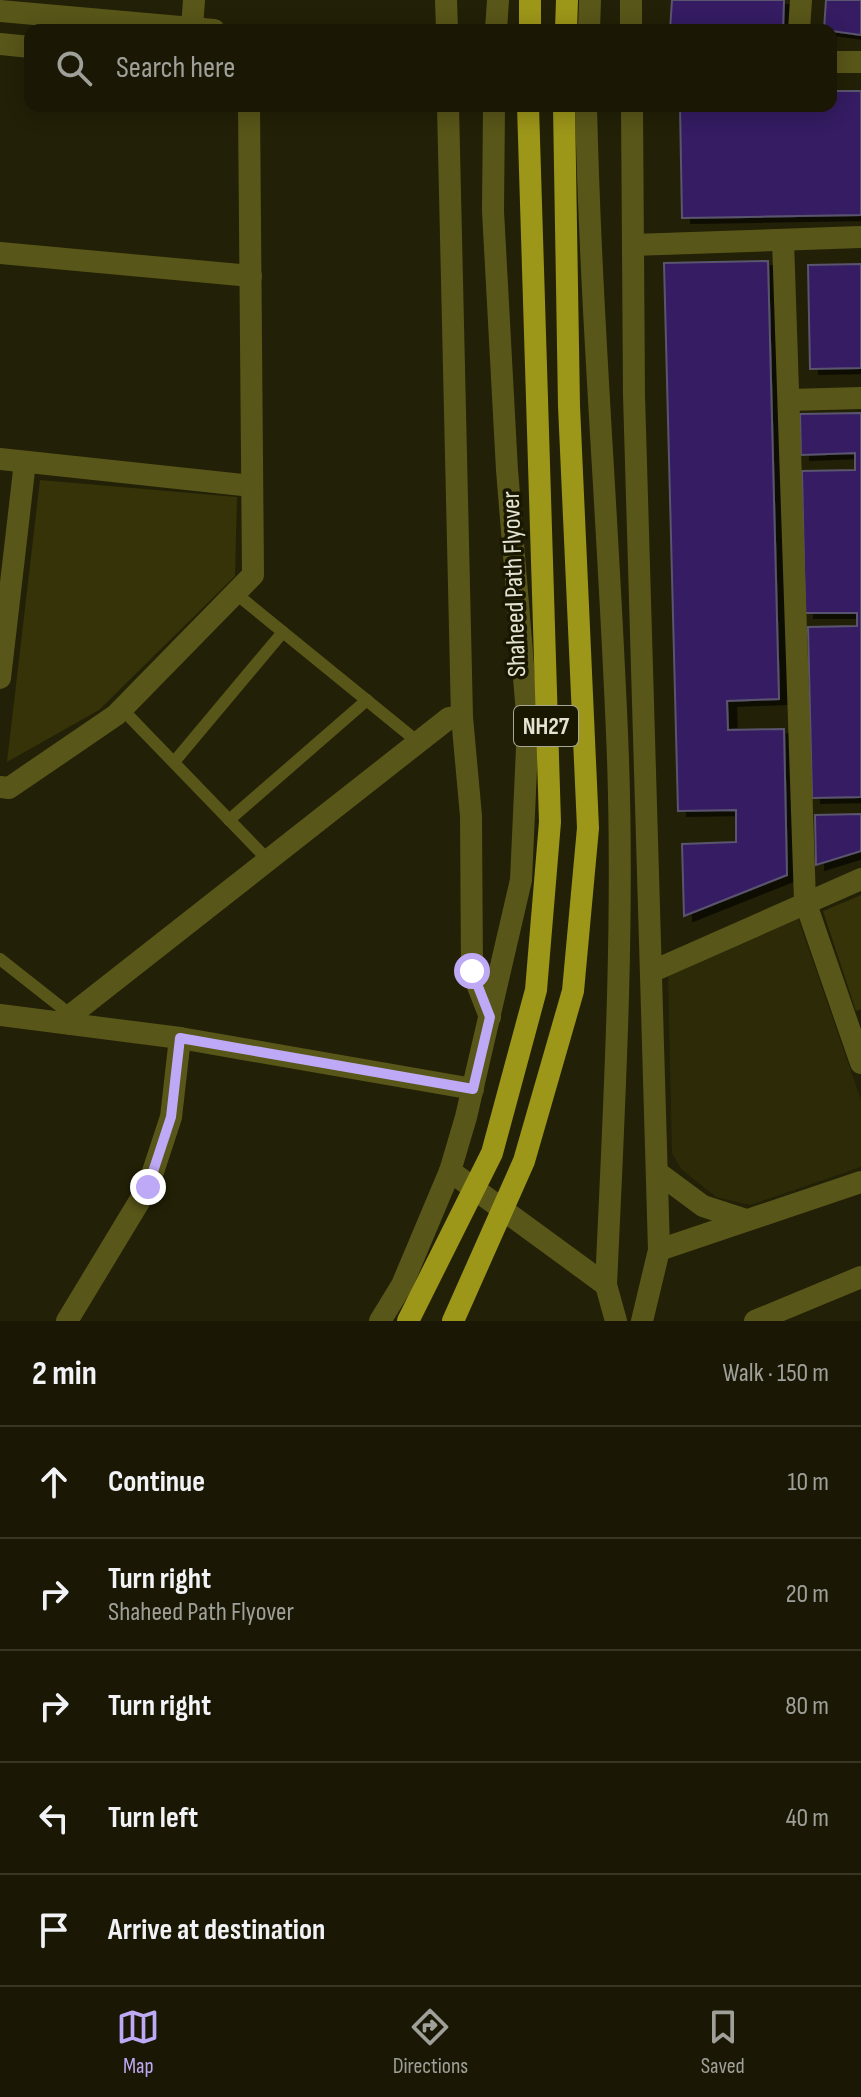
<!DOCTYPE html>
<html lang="en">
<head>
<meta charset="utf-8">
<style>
	body { margin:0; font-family:"Sofia Sans Condensed",sans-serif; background:#23210e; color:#f1f3f6 }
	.stop { position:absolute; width:24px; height:24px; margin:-18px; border:6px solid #bda9f5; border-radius:50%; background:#fff }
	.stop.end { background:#bda9f5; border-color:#fff; box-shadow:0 2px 8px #0008 }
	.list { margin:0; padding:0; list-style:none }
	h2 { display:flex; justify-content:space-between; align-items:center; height:104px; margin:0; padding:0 32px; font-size:34px }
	h2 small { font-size:26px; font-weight:400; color:#9fa09a }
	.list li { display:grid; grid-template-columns:52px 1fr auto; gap:24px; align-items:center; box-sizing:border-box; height:112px; padding:0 32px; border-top:2px solid #383726 }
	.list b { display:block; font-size:30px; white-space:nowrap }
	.list p { margin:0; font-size:26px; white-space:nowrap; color:#9fa09a }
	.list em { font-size:26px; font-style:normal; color:#9fa09a }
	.icon { flex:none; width:44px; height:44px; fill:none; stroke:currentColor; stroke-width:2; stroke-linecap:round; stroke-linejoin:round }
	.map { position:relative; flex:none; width:861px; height:1321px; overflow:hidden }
	.search { position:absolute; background:#1a1804; box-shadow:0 4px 20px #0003; left:24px; right:24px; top:24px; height:88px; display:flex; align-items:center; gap:20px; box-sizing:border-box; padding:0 28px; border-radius:16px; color:#9fa09a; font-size:30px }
	.sheet { height:664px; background:#1a1804 }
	nav { display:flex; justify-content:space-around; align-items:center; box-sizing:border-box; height:112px; border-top:2px solid #383726; background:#1a1804; font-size:22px; color:#9fa09a }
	nav a { display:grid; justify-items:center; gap:4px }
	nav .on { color:#bda9f5 }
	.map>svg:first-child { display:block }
</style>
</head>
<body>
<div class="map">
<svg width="861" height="1321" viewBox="0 0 861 1321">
	<defs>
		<filter id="shadow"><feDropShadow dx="9" dy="5" stdDeviation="0" flood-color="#0009"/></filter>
	</defs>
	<rect width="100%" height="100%" fill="#222006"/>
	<polygon fill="#2c2a07" points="798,918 861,1100 861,1167 750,1205 716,1197 681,1169 672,1153 668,974"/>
	<g fill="#353307">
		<polygon points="40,480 237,497 235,576 99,710 7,762"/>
		<polygon points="861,895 861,1009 856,1011 823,911"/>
	</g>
	<g fill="#361b63" stroke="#5a546e" stroke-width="2" filter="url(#shadow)">
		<polygon points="672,0 784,0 783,30 670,30"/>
		<polygon points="826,0 861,0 861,35 824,30"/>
		<polygon points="831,91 861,91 861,215 682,218 680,106 831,106"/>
		<polygon points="768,261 779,699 727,701 728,730 784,729 787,875 684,916 682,844 736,842 736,810 678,811 664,263"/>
		<polygon points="861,264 861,368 810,369 808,265"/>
		<polygon points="861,413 861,797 812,798 808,627 857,626 857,613 805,613 802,471 855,470 855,453 801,455 800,414"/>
		<polygon points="861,814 861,851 816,865 815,815"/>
	</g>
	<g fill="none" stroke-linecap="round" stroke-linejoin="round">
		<g stroke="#595619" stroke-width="12">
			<polyline points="235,593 418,742"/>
			<polyline points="122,709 268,860"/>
			<polyline points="174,762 283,632"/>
			<polyline points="229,820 367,700"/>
			<polyline points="0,959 71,1015"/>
		</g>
		<g stroke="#595619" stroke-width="22">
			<polyline points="446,0 447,30"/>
			<polyline points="631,0 631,30"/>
			<polyline points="0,11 214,30"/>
			<polyline points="192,28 194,0"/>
			<polyline points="799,30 801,0"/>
			<polyline points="0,44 30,47"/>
			<polyline points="831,62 861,62"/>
			<polyline points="448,106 462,717 471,816 472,971 490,1017"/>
			<polyline points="632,106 634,395 659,1250 642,1321"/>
			<polyline points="783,240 805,901 861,1063"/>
			<polyline points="633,245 861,237"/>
			<polyline points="0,253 251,276"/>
			<polyline points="789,400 861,398"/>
			<polyline points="0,459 252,486"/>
			<polyline points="0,678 25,462"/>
			<polyline points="0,787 9,788 116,715 253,575 249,106"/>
			<polyline points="653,971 861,879"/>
			<polyline points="0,1015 180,1038 473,1089"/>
			<polyline points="71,1024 71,1015 449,718 462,717"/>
			<polyline points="657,1172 703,1206 746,1220"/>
			<polyline points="659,1250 861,1182"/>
			<polyline points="67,1321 148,1187 171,1117 180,1038"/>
		</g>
		<g stroke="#595619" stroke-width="22">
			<polyline points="496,30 498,0"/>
			<polyline points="589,30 590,0"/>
			<path d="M586,106C591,324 610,541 618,759C624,934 614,1109 606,1285L616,1321"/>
			<polyline points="450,1171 606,1285"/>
			<polyline points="380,1321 402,1285 450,1171 466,1117 521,880 528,726 507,470 493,211 494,106"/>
			<polyline points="755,1321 861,1277"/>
		</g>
		<g stroke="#9c9619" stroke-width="22">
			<polyline points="530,30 530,0"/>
			<polyline points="566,30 567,0"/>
			<polyline points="408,1321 492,1153 536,990 550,822 528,106"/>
			<polyline points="453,1321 524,1161 573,991 588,828 569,406 564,106"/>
		</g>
	</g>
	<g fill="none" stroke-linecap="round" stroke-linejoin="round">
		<polyline stroke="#bda9f5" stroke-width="10" points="148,1187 171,1117 180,1038 473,1089 490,1017 472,971"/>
	</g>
	<g text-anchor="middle" stroke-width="7" stroke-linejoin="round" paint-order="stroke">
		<rect fill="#191700" stroke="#a6a694" stroke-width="2" x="514" y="706" width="64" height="40" rx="6"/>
		<g font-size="24" font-weight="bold" fill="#e3e3d3">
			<text x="546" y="734">NH27</text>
		</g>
		<g font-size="26" fill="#e3e3d3" stroke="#191700">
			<text transform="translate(513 584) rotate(-92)" y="9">Shaheed Path Flyover</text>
		</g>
	</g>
</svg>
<div class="stop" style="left:472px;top:971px"></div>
<div class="stop end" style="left:148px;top:1187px"></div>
<div class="search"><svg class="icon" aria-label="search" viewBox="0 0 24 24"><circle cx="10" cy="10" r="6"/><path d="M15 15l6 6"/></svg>Search here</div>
</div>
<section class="sheet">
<h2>2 min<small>Walk · 150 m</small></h2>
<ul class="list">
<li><svg class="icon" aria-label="ahead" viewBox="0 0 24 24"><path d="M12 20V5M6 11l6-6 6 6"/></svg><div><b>Continue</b></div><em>10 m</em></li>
<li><svg class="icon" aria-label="right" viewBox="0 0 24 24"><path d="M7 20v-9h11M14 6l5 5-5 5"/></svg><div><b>Turn right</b><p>Shaheed Path Flyover</p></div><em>20 m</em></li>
<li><svg class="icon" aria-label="right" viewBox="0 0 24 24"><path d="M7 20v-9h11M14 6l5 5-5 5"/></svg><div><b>Turn right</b></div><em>80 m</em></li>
<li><svg class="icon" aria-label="left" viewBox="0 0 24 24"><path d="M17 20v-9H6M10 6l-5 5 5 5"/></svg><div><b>Turn left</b></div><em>40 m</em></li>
<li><svg class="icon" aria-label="arrive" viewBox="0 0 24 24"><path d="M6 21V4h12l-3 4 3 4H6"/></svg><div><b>Arrive at destination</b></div></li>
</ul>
</section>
<nav>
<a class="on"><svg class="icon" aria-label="map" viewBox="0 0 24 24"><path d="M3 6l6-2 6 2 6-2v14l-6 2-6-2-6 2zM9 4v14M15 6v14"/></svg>Map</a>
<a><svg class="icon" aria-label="directions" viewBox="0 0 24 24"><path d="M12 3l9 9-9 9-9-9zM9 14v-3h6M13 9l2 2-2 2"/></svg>Directions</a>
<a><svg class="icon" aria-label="saved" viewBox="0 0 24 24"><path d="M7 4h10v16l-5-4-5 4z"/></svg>Saved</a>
</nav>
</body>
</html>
